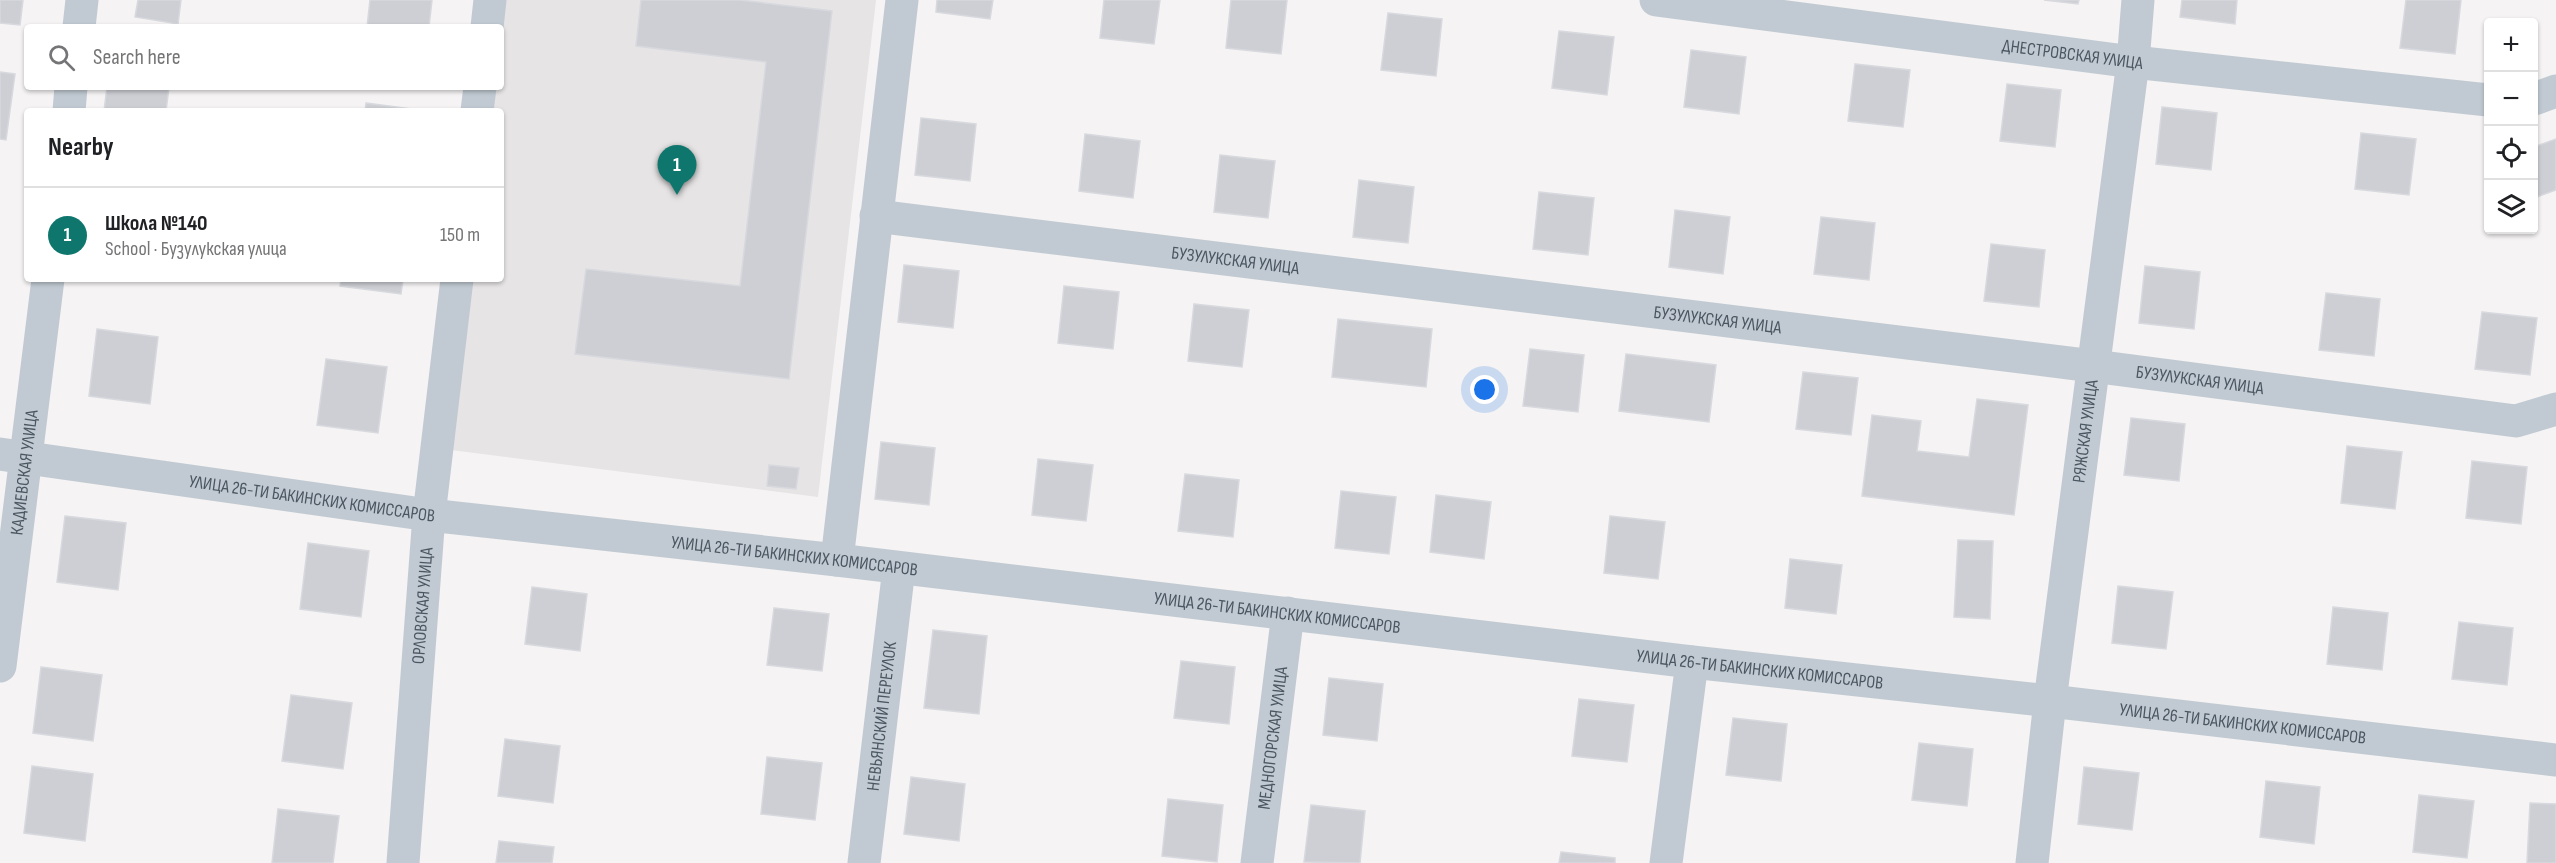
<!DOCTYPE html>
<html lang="en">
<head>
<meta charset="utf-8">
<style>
	body { margin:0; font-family:"Sofia Sans Condensed",sans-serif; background:#f2f2f2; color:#202124 }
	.controls { position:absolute; right:18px; top:18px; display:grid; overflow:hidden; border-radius:6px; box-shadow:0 2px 4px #0004 }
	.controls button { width:54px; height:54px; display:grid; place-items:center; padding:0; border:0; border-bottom:2px solid #e0e0e0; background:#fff; color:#202124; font:30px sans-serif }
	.you { position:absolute; left:1485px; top:390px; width:21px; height:21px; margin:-15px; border:4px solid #fff; border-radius:50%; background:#1a73e8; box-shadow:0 0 0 9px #1a73e833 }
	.badge { display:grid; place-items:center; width:39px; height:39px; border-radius:50%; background:#0f766e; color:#fff; font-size:20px; font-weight:700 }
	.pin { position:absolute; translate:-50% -50px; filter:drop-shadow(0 2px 3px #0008) }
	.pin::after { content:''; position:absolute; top:32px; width:21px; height:18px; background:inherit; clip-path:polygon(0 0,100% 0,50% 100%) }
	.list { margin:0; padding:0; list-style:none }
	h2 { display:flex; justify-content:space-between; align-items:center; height:78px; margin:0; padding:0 24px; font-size:26px }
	h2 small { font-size:20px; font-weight:400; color:#757577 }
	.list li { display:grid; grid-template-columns:39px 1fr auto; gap:18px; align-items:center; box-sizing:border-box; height:96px; padding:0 24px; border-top:2px solid #e0e0e0 }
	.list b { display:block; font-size:22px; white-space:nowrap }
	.list p { margin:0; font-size:20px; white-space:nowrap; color:#757577 }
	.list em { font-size:20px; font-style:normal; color:#757577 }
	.icon { flex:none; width:33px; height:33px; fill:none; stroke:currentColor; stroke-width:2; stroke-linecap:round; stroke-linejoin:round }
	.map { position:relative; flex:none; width:2556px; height:863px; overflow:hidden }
	.search { position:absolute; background:#fff; box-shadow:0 2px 4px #0004; left:24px; top:24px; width:480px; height:66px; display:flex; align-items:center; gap:15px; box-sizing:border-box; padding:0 21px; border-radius:6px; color:#757577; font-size:22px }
	.panel { position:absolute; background:#fff; box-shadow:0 2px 4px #0004; left:24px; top:108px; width:480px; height:174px; border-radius:6px }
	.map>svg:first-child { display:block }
</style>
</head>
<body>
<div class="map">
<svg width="2556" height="863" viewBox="0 0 2556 863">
	<rect width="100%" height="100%" fill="#f5f3f3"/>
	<polygon fill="#e6e4e5" points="503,0 876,0 818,497 451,450 471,279 501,279 501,111 490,111 493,87 501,87"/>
	<g fill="#cdcfd5" stroke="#d7d9de" stroke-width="1.5">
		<polygon points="0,0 23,0 20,25 0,23"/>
		<polygon points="138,0 181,0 178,24 135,17"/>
		<polygon points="370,0 432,0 429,27 367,27"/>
		<polygon points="641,0 740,0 832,11 789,379 575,354 586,269 740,286 766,62 636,46"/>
		<polygon points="937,0 993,0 990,19 936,12"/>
		<polygon points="1104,0 1160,0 1154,44 1100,38"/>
		<polygon points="1231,0 1287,0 1281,54 1226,48"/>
		<polygon points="2044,0 2079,0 2078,4"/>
		<polygon points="2182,0 2237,0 2235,24 2180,17"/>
		<polygon points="2406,0 2461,0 2455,54 2400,48"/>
		<polygon points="1388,13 1442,19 1436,76 1381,70"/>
		<polygon points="1559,31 1614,37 1607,95 1552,88"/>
		<polygon points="1691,50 1746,57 1739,114 1684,107"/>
		<polygon points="1855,64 1910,70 1903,127 1848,121"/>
		<polygon points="0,72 15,74 6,140 0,139"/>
		<polygon points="2007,84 2061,90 2055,147 2000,141"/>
		<polygon points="107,87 169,87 166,111 104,111"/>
		<polygon points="366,103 427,111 365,111"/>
		<polygon points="2162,107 2217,113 2211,170 2156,164"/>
		<polygon points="921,118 976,124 970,181 915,175"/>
		<polygon points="2361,133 2416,139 2409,195 2355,189"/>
		<polygon points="1085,134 1140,141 1133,198 1079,191"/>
		<polygon points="2556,139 2556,190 2534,198 2534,147"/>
		<polygon points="1220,155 1275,161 1268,218 1214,212"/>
		<polygon points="1359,180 1414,187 1408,243 1353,237"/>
		<polygon points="1539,192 1594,198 1588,255 1533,249"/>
		<polygon points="1675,210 1730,217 1723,274 1669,267"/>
		<polygon points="1821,217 1875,223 1869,280 1814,274"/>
		<polygon points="1991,244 2045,250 2039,307 1984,301"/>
		<polygon points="904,265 959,271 953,328 898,322"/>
		<polygon points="2145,266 2200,272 2194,329 2139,323"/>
		<polygon points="341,279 403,279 401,294 340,286"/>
		<polygon points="1064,286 1119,292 1113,349 1058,343"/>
		<polygon points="2326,293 2380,299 2374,356 2319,350"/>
		<polygon points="1194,304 1249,310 1242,367 1188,361"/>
		<polygon points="2482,312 2537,318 2530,375 2475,369"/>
		<polygon points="1338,319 1432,329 1426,387 1332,377"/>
		<polygon points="97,329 158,337 150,404 89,396"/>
		<polygon points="1530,349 1584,355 1578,412 1523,406"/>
		<polygon points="1626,354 1716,365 1709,422 1619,411"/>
		<polygon points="326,359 387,367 378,433 317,425"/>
		<polygon points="1803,372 1858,378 1851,435 1796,429"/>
		<polygon points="1977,399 2028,405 2014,515 1862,496 1872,415 1921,421 1917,451 1969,457"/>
		<polygon points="2131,418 2185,424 2179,481 2124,475"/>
		<polygon points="881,442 935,448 929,505 875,499"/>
		<polygon points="2347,446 2402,452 2395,509 2341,503"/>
		<polygon points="1038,459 1093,465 1086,521 1032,515"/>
		<polygon points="2472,461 2527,467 2521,524 2466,518"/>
		<polygon points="769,465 799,468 796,489 767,486"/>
		<polygon points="1185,474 1239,480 1233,537 1178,531"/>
		<polygon points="1341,491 1396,497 1389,554 1335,548"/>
		<polygon points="1436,495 1491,502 1484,559 1430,552"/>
		<polygon points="65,516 126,523 118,590 57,582"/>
		<polygon points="1610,516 1665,522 1658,579 1604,573"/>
		<polygon points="1958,540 1993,541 1990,619 1954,617"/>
		<polygon points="308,543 369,551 361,617 300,609"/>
		<polygon points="1790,559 1842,565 1836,614 1785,608"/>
		<polygon points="2118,586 2173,592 2166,649 2112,643"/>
		<polygon points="532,587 587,594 580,651 525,644"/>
		<polygon points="2333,607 2388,613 2382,670 2327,664"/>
		<polygon points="774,608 829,614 822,671 767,665"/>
		<polygon points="2459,622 2513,628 2507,685 2452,679"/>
		<polygon points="933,630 987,636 979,714 924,708"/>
		<polygon points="1181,661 1235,667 1229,724 1174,718"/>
		<polygon points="41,667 102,675 93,741 33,733"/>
		<polygon points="1329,678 1383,684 1377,741 1323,735"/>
		<polygon points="291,695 352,703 343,769 282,761"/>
		<polygon points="1579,699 1634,705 1627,762 1572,756"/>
		<polygon points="1733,718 1787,724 1781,781 1726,775"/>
		<polygon points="505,739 560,746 553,803 498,796"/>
		<polygon points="1919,743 1973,749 1967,806 1912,800"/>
		<polygon points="767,757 822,763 815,820 761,814"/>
		<polygon points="32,766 93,774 85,841 24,833"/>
		<polygon points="2084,767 2139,773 2132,830 2078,824"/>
		<polygon points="911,777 965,784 959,841 904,834"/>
		<polygon points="2266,781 2320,787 2314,844 2260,837"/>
		<polygon points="2419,795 2474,801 2467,858 2413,852"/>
		<polygon points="1168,799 1223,805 1217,862 1162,856"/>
		<polygon points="2530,803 2556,804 2556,863 2527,863"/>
		<polygon points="1311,805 1365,811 1360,863 1304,862"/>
		<polygon points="278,809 339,816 333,863 272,863"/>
		<polygon points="499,841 554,847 552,863 496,863"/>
		<polygon points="1561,852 1615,858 1615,863 1559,863"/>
	</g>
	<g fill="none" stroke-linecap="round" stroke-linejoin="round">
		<g stroke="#c1cad2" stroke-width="33">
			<path id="s1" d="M1656,0L2133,62L2488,100"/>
			<polyline points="79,27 82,0"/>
			<polyline points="487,27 490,0"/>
			<polyline points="2534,99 2556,91"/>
			<polyline points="69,111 71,87"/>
			<polyline points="477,111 480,87"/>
			<path id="s2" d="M876,216L2093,366L2516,421L2556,409"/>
			<path id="s3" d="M0,454L429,515L837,560L1692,662L2050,701L2556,760"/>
			<polyline points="837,560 902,0"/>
			<path id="s4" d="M0,666L48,279"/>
			<path id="s5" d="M403,863L429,515L457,279"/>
			<path id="s6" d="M864,863L899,568"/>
			<path id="s7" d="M1257,863L1288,613"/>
			<polyline points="1666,863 1692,662"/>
			<path id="s8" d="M2032,863L2050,701L2133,62L2138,0"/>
		</g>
	</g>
	<g text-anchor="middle" stroke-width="6" stroke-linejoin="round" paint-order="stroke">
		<g font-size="18" fill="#4a5661" stroke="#fff">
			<text dy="6" stroke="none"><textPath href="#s1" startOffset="420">ДНЕСТРОВСКАЯ УЛИЦА</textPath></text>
			<text dy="6" stroke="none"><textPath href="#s2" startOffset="362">БУЗУЛУКСКАЯ УЛИЦА</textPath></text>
			<text dy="6" stroke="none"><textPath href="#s2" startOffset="848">БУЗУЛУКСКАЯ УЛИЦА</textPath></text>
			<text dy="6" stroke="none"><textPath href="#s2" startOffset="1334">БУЗУЛУКСКАЯ УЛИЦА</textPath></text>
			<text dy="6" stroke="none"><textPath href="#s8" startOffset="435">РЯЖСКАЯ УЛИЦА</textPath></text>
			<text dy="6" stroke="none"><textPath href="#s4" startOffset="195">КАДИЕВСКАЯ УЛИЦА</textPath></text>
			<text dy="6" stroke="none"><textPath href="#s3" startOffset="315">УЛИЦА 26-ТИ БАКИНСКИХ КОМИССАРОВ</textPath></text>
			<text dy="6" stroke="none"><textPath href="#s3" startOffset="801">УЛИЦА 26-ТИ БАКИНСКИХ КОМИССАРОВ</textPath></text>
			<text dy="6" stroke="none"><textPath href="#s5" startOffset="258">ОРЛОВСКАЯ УЛИЦА</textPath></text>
			<text dy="6" stroke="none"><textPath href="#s3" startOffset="1287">УЛИЦА 26-ТИ БАКИНСКИХ КОМИССАРОВ</textPath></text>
			<text dy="6" stroke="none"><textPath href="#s3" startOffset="1773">УЛИЦА 26-ТИ БАКИНСКИХ КОМИССАРОВ</textPath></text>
			<text dy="6" stroke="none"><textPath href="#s6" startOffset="148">НЕВЬЯНСКИЙ ПЕРЕУЛОК</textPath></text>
			<text dy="6" stroke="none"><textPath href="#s3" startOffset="2259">УЛИЦА 26-ТИ БАКИНСКИХ КОМИССАРОВ</textPath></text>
			<text dy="6" stroke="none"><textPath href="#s7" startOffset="126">МЕДНОГОРСКАЯ УЛИЦА</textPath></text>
		</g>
	</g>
</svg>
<div class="controls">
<button>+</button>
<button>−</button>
<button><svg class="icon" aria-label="locate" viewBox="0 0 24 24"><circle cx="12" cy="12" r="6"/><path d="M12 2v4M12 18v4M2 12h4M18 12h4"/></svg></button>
<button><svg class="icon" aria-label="layers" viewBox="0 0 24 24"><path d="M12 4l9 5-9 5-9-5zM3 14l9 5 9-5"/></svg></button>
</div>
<div class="you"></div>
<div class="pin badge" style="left:677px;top:195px">1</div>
<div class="search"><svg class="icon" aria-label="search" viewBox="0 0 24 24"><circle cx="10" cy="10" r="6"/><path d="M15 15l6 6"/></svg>Search here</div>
<section class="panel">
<h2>Nearby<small></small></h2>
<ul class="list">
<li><span class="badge">1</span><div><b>Школа №140</b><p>School · Бузулукская улица</p></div><em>150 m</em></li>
</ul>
</section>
</div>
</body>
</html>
